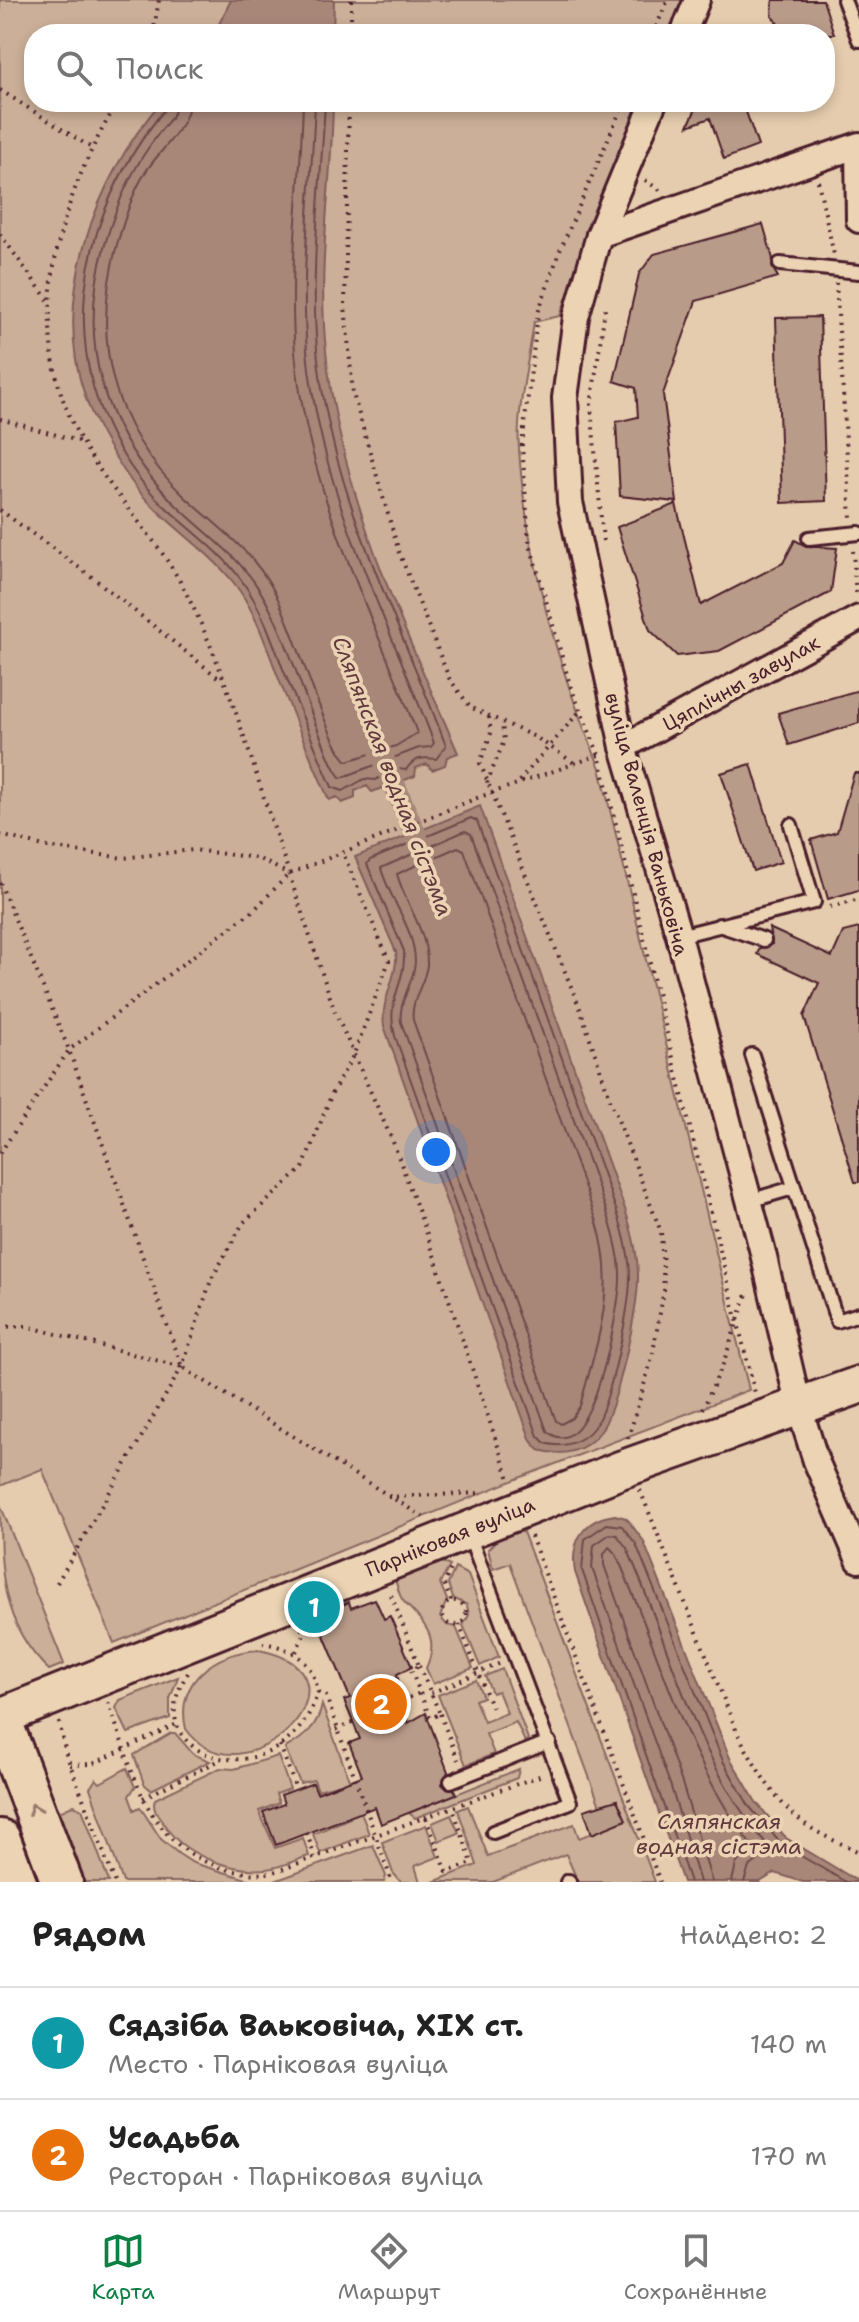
<!DOCTYPE html>
<html lang="ru">
<head>
<meta charset="utf-8">
<style>
	body { margin:0; font-family:"Shantell Sans",sans-serif; background:#f6f6f6; color:#222 }
	.you { position:absolute; left:436px; top:1152px; width:28px; height:28px; margin:-20px; border:6px solid #fff; border-radius:50%; background:#1a73e8; box-shadow:0 0 0 12px #1a73e833 }
	.badge { display:grid; place-items:center; width:52px; height:52px; border-radius:50%; background:#0b8043; color:#fff; font-size:26px; font-weight:700 }
	.pin { position:absolute; translate:-50% -50%; border:4px solid #fff; box-shadow:0 2px 8px #0006 }
	.list { margin:0; padding:0; list-style:none }
	h2 { display:flex; justify-content:space-between; align-items:center; height:104px; margin:0; padding:0 32px; font-size:34px }
	h2 small { font-size:26px; font-weight:400; color:#767676 }
	.list li { display:grid; grid-template-columns:52px 1fr auto; gap:24px; align-items:center; box-sizing:border-box; height:112px; padding:0 32px; border-top:2px solid #e0e0e0 }
	.list b { display:block; font-size:30px; white-space:nowrap }
	.list p { margin:0; font-size:26px; white-space:nowrap; color:#767676 }
	.list em { font-size:26px; font-style:normal; color:#767676 }
	.icon { flex:none; width:44px; height:44px; fill:none; stroke:currentColor; stroke-width:2; stroke-linecap:round; stroke-linejoin:round }
	.map { position:relative; flex:none; width:859px; height:1882px; overflow:hidden }
	.search { position:absolute; background:#fff; box-shadow:0 4px 12px #0003; left:24px; right:24px; top:24px; height:88px; display:flex; align-items:center; gap:20px; box-sizing:border-box; padding:0 28px; border-radius:32px; color:#767676; font-size:30px }
	.sheet { height:328px; background:#fff }
	nav { display:flex; justify-content:space-around; align-items:center; box-sizing:border-box; height:112px; border-top:2px solid #e0e0e0; background:#fff; font-size:22px; color:#767676 }
	nav a { display:grid; justify-items:center; gap:4px }
	nav .on { color:#0b8043 }
	.map>svg:first-child { display:block }
</style>
</head>
<body>
<div class="map">
<svg width="859" height="1882" viewBox="0 0 859 1882">
	<rect width="100%" height="100%" fill="#e5ccae"/>
	<filter id="ink" filterUnits="userSpaceOnUse"><feTurbulence type="fractalNoise" baseFrequency=".0125" numOctaves="2"/><feDisplacementMap in="SourceGraphic" scale="16" xChannelSelector="R" yChannelSelector="G"/><feConvolveMatrix kernelMatrix="1 2 1 2 8 2 1 2 1" color-interpolation-filters="sRGB"/></filter>
	<g filter="url(#ink)">
		<g fill="#cbaf98" stroke="#8a6762" stroke-width="2">
			<path d="M0,0H682L667,34H34V102H638L560,316L534,322C529,359 516,413 519,449C526,557 558,669 600,768L749,1390L524,1476L114,1643L42,1469L0,1486Z"/>
			<path d="M0,1504L64,1664L49,1670C0,1624 0,1568 0,1504Z"/>
			<polygon points="517,1532 523,1532 655,1882 578,1882 566,1854 493,1882 433,1882 477,1865 458,1810 468,1806 488,1856 574,1824 579,1838 626,1820 617,1800 600,1806 510,1563 493,1569 488,1549 496,1540"/>
			<path d="M442,1562L450,1566L440,1583L447,1600L440,1617L447,1625L456,1627L473,1668L433,1684L426,1668C440,1638 425,1624 405,1603C399,1598 398,1587 395,1580Z"/>
			<polygon points="455,1568 468,1575 499,1657 480,1666 463,1625 469,1615 467,1605 453,1598 448,1584"/>
			<path d="M259,1650C380,1673 244,1809 186,1729C175,1681 215,1652 259,1650Z"/>
			<polygon points="502,1669 528,1739 525,1742 516,1722 486,1734 494,1754 466,1765 438,1695 476,1680 483,1697 475,1700 484,1722 507,1713 498,1691 492,1693 485,1676"/>
			<polygon points="178,1677 170,1699 170,1718 128,1733 116,1708 120,1700"/>
			<path d="M322,1705L369,1834L320,1853L313,1834L350,1818L337,1785L318,1790L314,1780L300,1783L285,1748C304,1738 318,1726 322,1705Z"/>
			<polygon points="171,1733 175,1733 193,1754 210,1761 151,1790 144,1784 134,1755"/>
			<path d="M278,1756L290,1789L276,1794L279,1803L259,1811L275,1848L303,1838L309,1856C295,1860 280,1868 266,1869C232,1872 185,1856 166,1827C160,1818 151,1810 155,1799L220,1768L234,1769Z"/>
			<polygon points="127,1768 135,1787 129,1796 134,1810 140,1807 161,1839 179,1854 193,1863 257,1882 123,1882 90,1788 96,1779 100,1783"/>
			<polygon points="519,1769 517,1778 415,1818 409,1813"/>
			<polygon points="74,1805 82,1809 109,1882 81,1882 55,1814"/>
			<polygon points="451,1815 459,1833 439,1841 432,1823"/>
			<polygon points="426,1825 438,1857 415,1866 420,1882 401,1882 393,1873 382,1842"/>
			<polygon points="373,1845 386,1876 384,1882 272,1882"/>
		</g>
		<g fill="#a88779" stroke="#825d5a" stroke-width="2">
			<polygon points="231,0 334,0 333,34 214,34"/>
			<path d="M161,102H333C332,184 317,268 326,351C340,493 402,623 458,753L447,757L445,765L432,770L427,764L416,768L415,776L402,781L396,776L385,780V787L372,792L367,786L355,791V798L342,803L337,797L329,800C311,759 294,718 278,677C266,645 255,610 234,583C204,545 160,521 131,481C113,455 95,426 85,396C51,296 96,178 161,102Z"/>
			<path d="M480,806L625,1209C632,1231 638,1253 638,1276C639,1305 617,1410 600,1432C585,1452 562,1457 539,1450L531,1441L384,1026C380,999 398,979 396,952L355,857Z"/>
			<path d="M615,1515L626,1518L643,1540L730,1758L756,1802L786,1838L859,1882H803L775,1873L760,1882H683L575,1572C570,1542 583,1519 615,1515Z"/>
		</g>
		<g fill="none" stroke-linecap="round" stroke-linejoin="round">
			<g stroke="#70494a" stroke-width="2">
				<path d="M167,102L165,109C76,217 50,361 139,478C168,517 214,541 242,581C261,607 272,639 283,669C299,708 315,748 332,787L343,791L364,779L376,780L392,768L406,770C413,758 423,757 436,759L446,746C396,612 331,496 317,350C310,268 321,184 325,102"/>
				<path d="M177,102C176,115 167,122 159,133C133,167 118,200 106,241C76,340 101,429 174,503C204,533 240,556 262,594C287,637 301,689 320,735C326,748 331,768 341,778L419,748L431,747L434,743C384,610 321,496 307,351C300,269 312,184 315,102"/>
				<path d="M189,102C188,129 158,151 145,173C132,194 125,218 118,241C90,338 111,427 185,497C217,526 252,551 273,589C292,621 328,746 347,761L396,746L417,733C368,603 308,494 295,352C288,269 301,185 303,102"/>
				<path d="M471,818L477,821L617,1212C624,1233 630,1255 630,1278C630,1306 610,1406 594,1427C583,1442 563,1449 545,1443L538,1436L395,1036C385,1001 406,984 404,951L367,864L370,860Z"/>
				<path d="M465,831L471,834L608,1215C614,1236 621,1258 620,1281C619,1304 593,1472 547,1431L401,1022C398,1000 414,984 415,962C415,928 389,899 381,868Z"/>
				<path d="M458,847L464,850L596,1219C618,1288 598,1339 580,1406L572,1418L561,1424L556,1421L413,1020C410,1000 425,984 427,965C428,931 405,904 397,874Z"/>
				<polyline points="690,1882 582,1570 585,1539 607,1524 622,1526 636,1544 723,1761 749,1806 782,1845 846,1882"/>
				<path d="M700,1882L671,1787L592,1568L594,1545L610,1534L617,1535L627,1548C672,1650 696,1766 772,1850L749,1867L744,1882"/>
				<path d="M712,1882L682,1783L604,1565V1554L609,1547L616,1554C660,1652 685,1759 751,1845L736,1864L732,1882"/>
			</g>
			<polyline stroke="#a88779" stroke-width="22" points="380,751 426,859"/>
		</g>
		<g fill="#b99b89" stroke="#4a1f2b" stroke-width="2">
			<polygon points="773,0 823,0 834,34 786,34 772,16"/>
			<polygon points="699,102 748,102 744,106 758,146 724,159 710,118 688,126"/>
			<polygon points="763,224 773,259 772,267 778,277 696,301 663,394 677,502 620,496 616,422 638,417 636,388 614,381 639,274 654,254"/>
			<polygon points="820,317 826,501 782,503 776,318"/>
			<polygon points="676,504 701,605 783,563 795,540 806,546 837,548 831,592 719,651 677,656 650,630 617,527"/>
			<polygon points="859,690 859,723 789,745 778,713"/>
			<polygon points="751,764 781,862 753,871 721,773"/>
			<polygon points="854,773 859,773 859,890 828,899 811,840 837,832"/>
			<polygon points="769,928 832,957 843,932 859,928 859,1182 855,1182 804,1016 819,983 757,954 760,948 772,944"/>
			<polygon points="375,1599 384,1619 390,1616 412,1667 397,1674 408,1723 426,1713 448,1772 442,1784 446,1788 454,1789 456,1794 381,1824 375,1807 276,1845 263,1812 284,1804 281,1795 313,1783 317,1793 362,1776 349,1743 360,1739 344,1700 350,1698 316,1616 349,1602 351,1608"/>
			<polygon points="617,1800 626,1820 592,1834 584,1810"/>
		</g>
		<g fill="none" stroke-linecap="round" stroke-linejoin="round">
			<defs>
				<g id="lane">
					<polyline points="844,0 859,40"/>
					<polyline points="780,264 859,272"/>
					<polyline points="809,538 859,533"/>
					<polyline points="719,925 764,940"/>
					<polyline points="679,936 814,902 791,825"/>
					<polyline points="752,1055 837,1321 859,1314"/>
					<polyline points="749,1201 793,1188"/>
					<polyline points="469,1535 570,1802 493,1832"/>
					<polyline points="451,1781 549,1742"/>
					<polyline points="567,1882 569,1881"/>
				</g>
				<g id="street">
					<polyline points="683,34 697,0"/>
					<polyline points="654,102 599,235 576,317 565,398 570,502 623,747 679,936 762,1249 799,1407 816,1461 859,1560"/>
					<polyline points="858,146 859,220"/>
					<polyline points="599,235 859,145"/>
					<polyline points="623,747 859,618"/>
				</g>
				<polyline id="secondary" points="0,1717 620,1470 859,1385"/>
				<g id="primary">
					<polyline points="0,1718 62,1882"/>
					<polyline points="0,1840 16,1882"/>
				</g>
			</defs>
			<use href="#lane" stroke="#4a1f2b" stroke-width="18"/>
			<use href="#street" stroke="#4a1f2b" stroke-width="30"/>
			<use href="#secondary" stroke="#4a1f2b" stroke-width="42"/>
			<use href="#primary" stroke="#4a1f2b" stroke-width="46"/>
			<g stroke="#4a1f2b" stroke-width="4" stroke-dasharray="2 6" stroke-linecap="butt">
				<polyline points="153,34 159,0"/>
				<polyline points="351,34 351,0"/>
				<polyline points="653,34 668,0"/>
				<polyline points="0,90 90,147"/>
				<path d="M118,102C57,201 20,331 81,440C110,493 156,535 184,589C230,677 256,779 289,873"/>
				<polyline points="349,102 345,305 353,394 399,552 449,678 470,707 537,738 574,763"/>
				<polyline points="624,102 559,253 538,313 522,445 529,541 570,685 599,755 755,1393"/>
				<polyline points="645,180 661,191"/>
				<polyline points="818,181 834,255"/>
				<polyline points="0,234 48,300"/>
				<polyline points="836,283 851,518"/>
				<polyline points="0,419 82,442"/>
				<polyline points="0,510 96,580 220,679"/>
				<polyline points="603,541 591,405 606,303"/>
				<polyline points="853,551 856,598"/>
				<polyline points="489,717 491,733 480,763 581,1011 610,1099 661,1232 664,1290 652,1358 628,1439"/>
				<polyline points="519,781 580,711"/>
				<polyline points="487,783 504,741 502,723"/>
				<polyline points="0,835 48,847 123,858 193,850 257,858 289,874 335,1012 393,1142 428,1237 510,1482"/>
				<polyline points="0,883 69,1050 182,1367 423,1517"/>
				<polyline points="830,907 859,899"/>
				<polyline points="0,1153 69,1050 255,909 289,874 477,798 599,755"/>
				<polyline points="0,1327 26,1326 182,1367"/>
				<polyline points="703,1409 723,1364 748,1291"/>
				<path d="M640,1490L737,1732C755,1766 775,1804 808,1826C824,1837 843,1844 859,1852"/>
				<polyline points="388,1497 482,1493"/>
				<polyline points="531,1536 660,1882"/>
				<polyline points="57,1583 182,1367 211,1280 243,1223 303,1168 332,1093 354,1054 389,961 342,851"/>
				<polyline points="391,1595 419,1666"/>
				<polyline points="451,1601 444,1584 452,1566"/>
				<circle cx="454" cy="1613" r="12"/>
				<polyline points="459,1624 493,1711"/>
				<polyline points="296,1652 304,1634 300,1625"/>
				<polygon points="419,1666 440,1714 430,1718 411,1670"/>
				<path d="M188,1673C129,1761 284,1804 318,1692C313,1661 293,1648 263,1643"/>
				<polyline points="318,1692 326,1696 392,1882"/>
				<polyline points="431,1693 501,1663"/>
				<path d="M108,1702C134,1771 144,1847 226,1869C246,1874 261,1876 280,1870L542,1775"/>
				<polyline points="440,1714 458,1760"/>
				<polyline points="59,1722 66,1754 115,1882"/>
				<polyline points="336,1730 420,1693"/>
				<polyline points="280,1745 296,1789"/>
				<polyline points="70,1765 93,1764 177,1724"/>
				<polyline points="143,1798 218,1761"/>
				<polyline points="426,1818 447,1872 472,1863 453,1809"/>
				<polyline points="307,1833 315,1858"/>
			</g>
			<use href="#lane" stroke="#ebd3b3" stroke-width="12"/>
			<use href="#street" stroke="#ebd3b3" stroke-width="24"/>
			<use href="#secondary" stroke="#ebd3b3" stroke-width="36"/>
			<use href="#primary" stroke="#ebd3b3" stroke-width="40"/>
		</g>
		<defs><path id="oneway-chevron" d="M-2-3.5L2.5 0L-2 3.5" fill="none" stroke-width="1.6" stroke-linecap="round" stroke-linejoin="round" transform="scale(2)"/></defs>
		<use stroke="#9a796f" href="#oneway-chevron" transform="translate(34 1809) rotate(-111)"/>
	</g>
	<g text-anchor="middle" stroke-width="7" stroke-linejoin="round" paint-order="stroke">
		<g font-size="20" fill="#4a1f2b" stroke="#ebd3b3">
			<text transform="translate(741 683) rotate(-29)" y="7">Цяплічны завулак</text>
			<text transform="translate(647 824) rotate(75)" y="7">вуліца Валенція Ваньковіча</text>
			<text transform="translate(450 1537) rotate(-22)" y="7">Парніковая вуліца</text>
		</g>
		<g font-size="22" font-style="italic" fill="#62393e" stroke="#ebd3b3">
			<text transform="translate(393 776) rotate(69)" y="8">Сляпянская водная сістэма</text>
			<text x="719" y="1829">Сляпянская<tspan x="719" dy="25">водная сістэма</tspan></text>
		</g>
	</g>
</svg>
<div class="you"></div>
<div class="pin badge" style="left:314px;top:1607px;background:#0f9aa8">1</div>
<div class="pin badge" style="left:381px;top:1704px;background:#e8710a">2</div>
<div class="search"><svg class="icon" aria-label="search" viewBox="0 0 24 24"><circle cx="10" cy="10" r="6"/><path d="M15 15l6 6"/></svg>Поиск</div>
</div>
<section class="sheet">
<h2>Рядом<small>Найдено: 2</small></h2>
<ul class="list">
<li><span class="badge" style="background:#0f9aa8">1</span><div><b>Сядзіба Ваьковіча, XIX ст.</b><p>Место · Парніковая вуліца</p></div><em>140 m</em></li>
<li><span class="badge" style="background:#e8710a">2</span><div><b>Усадьба</b><p>Ресторан · Парніковая вуліца</p></div><em>170 m</em></li>
</ul>
</section>
<nav>
<a class="on"><svg class="icon" aria-label="map" viewBox="0 0 24 24"><path d="M3 6l6-2 6 2 6-2v14l-6 2-6-2-6 2zM9 4v14M15 6v14"/></svg>Карта</a>
<a><svg class="icon" aria-label="directions" viewBox="0 0 24 24"><path d="M12 3l9 9-9 9-9-9zM9 14v-3h6M13 9l2 2-2 2"/></svg>Маршрут</a>
<a><svg class="icon" aria-label="saved" viewBox="0 0 24 24"><path d="M7 4h10v16l-5-4-5 4z"/></svg>Сохранённые</a>
</nav>
</body>
</html>
